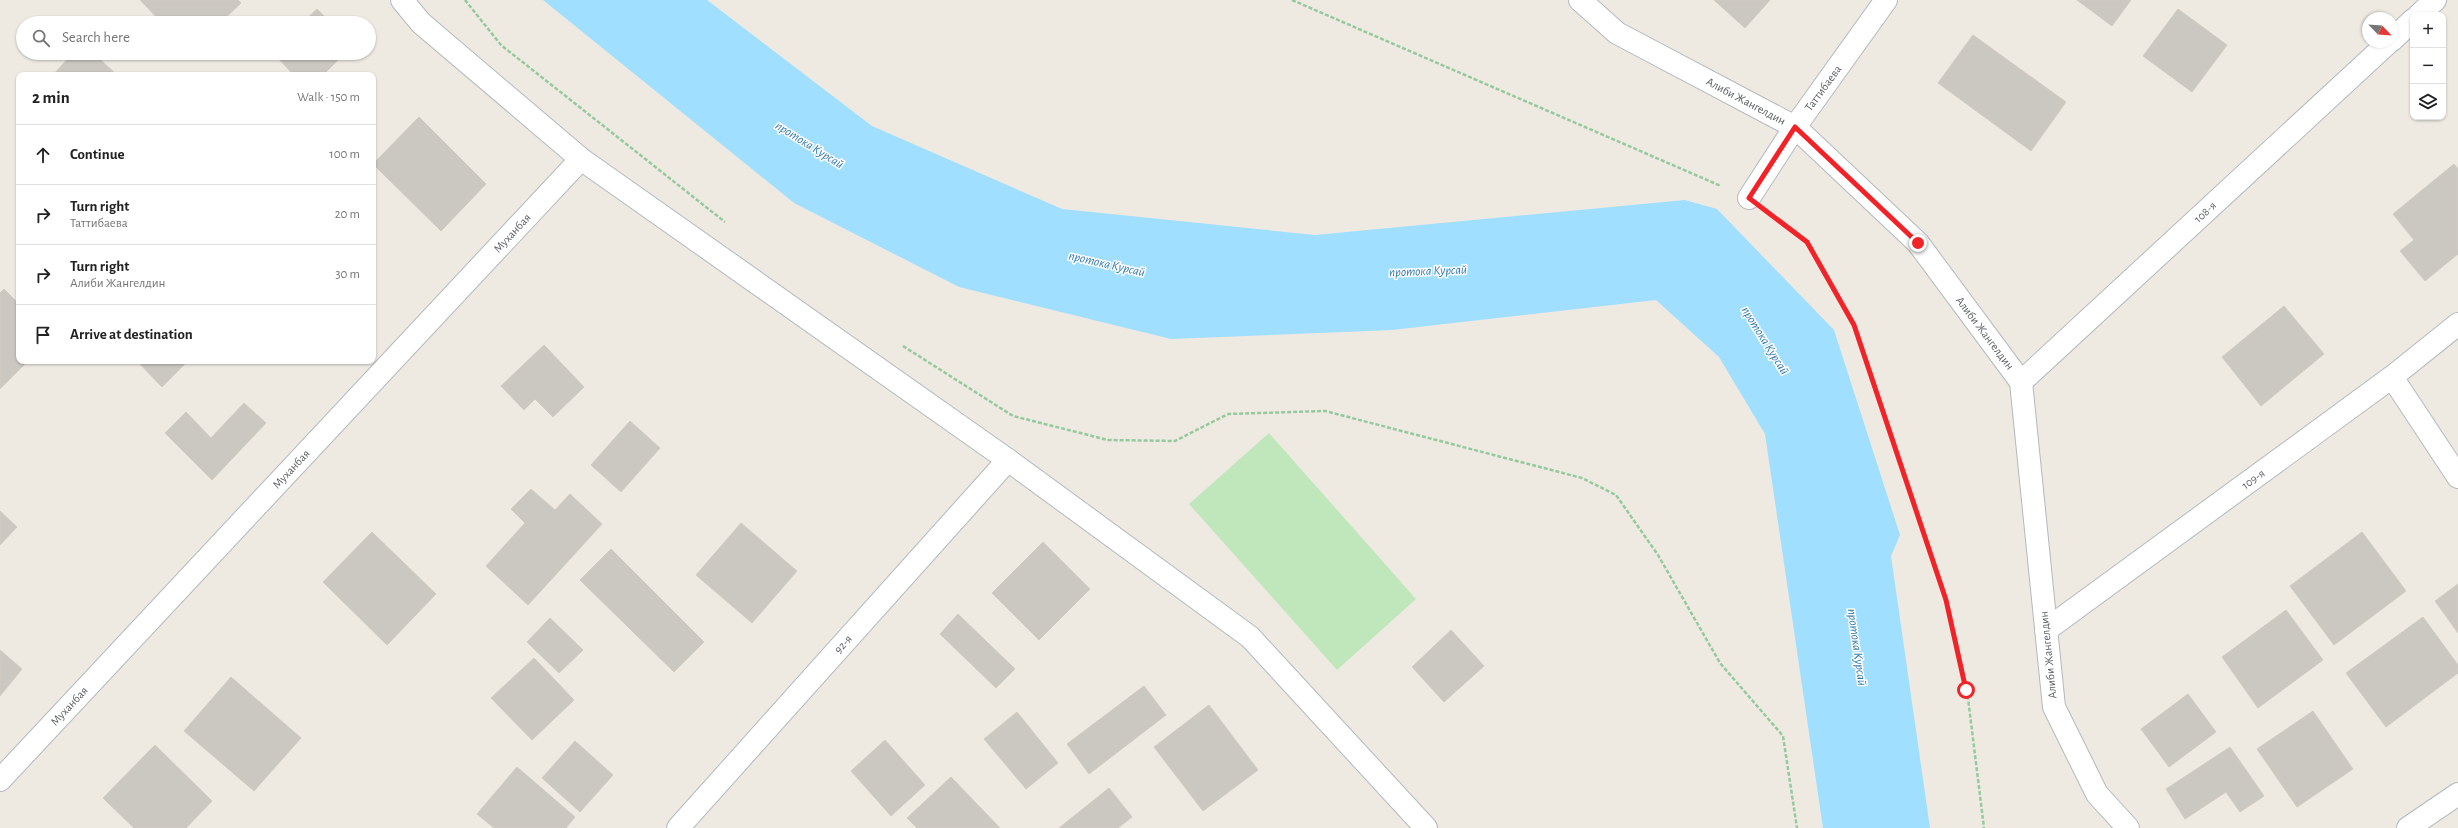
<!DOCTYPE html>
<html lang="en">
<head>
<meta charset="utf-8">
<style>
	body { margin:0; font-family:"Alegreya Sans",sans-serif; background:#f6f6f6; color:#222 }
	.controls { position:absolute; right:12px; top:12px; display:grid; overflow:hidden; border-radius:8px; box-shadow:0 1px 3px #0004 }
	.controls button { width:36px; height:36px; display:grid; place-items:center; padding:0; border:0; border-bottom:1px solid #e0e0e0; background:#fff; color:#222; font:20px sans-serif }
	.compass { position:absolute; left:2362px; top:12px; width:36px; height:36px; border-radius:50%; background:#fff; box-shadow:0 1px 3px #0004; rotate:115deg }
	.stop { position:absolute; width:12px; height:12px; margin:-9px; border:3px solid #f22328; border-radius:50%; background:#fff }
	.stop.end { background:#f22328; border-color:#fff; box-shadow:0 1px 4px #0008 }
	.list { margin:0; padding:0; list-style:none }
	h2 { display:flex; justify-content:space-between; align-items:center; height:52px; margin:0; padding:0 16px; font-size:17px }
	h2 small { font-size:13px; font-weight:400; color:#767676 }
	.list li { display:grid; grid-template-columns:26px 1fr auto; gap:12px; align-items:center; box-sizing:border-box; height:60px; padding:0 16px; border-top:1px solid #e0e0e0 }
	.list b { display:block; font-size:15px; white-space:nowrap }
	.list p { margin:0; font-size:13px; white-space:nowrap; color:#767676 }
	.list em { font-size:13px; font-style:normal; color:#767676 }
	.icon { flex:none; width:22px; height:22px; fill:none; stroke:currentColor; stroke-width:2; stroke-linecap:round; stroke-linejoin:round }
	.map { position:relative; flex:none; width:2458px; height:828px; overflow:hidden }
	.search { position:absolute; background:#fff; box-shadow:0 1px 3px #0004; left:16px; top:16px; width:360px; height:44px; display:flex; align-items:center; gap:10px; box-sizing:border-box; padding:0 14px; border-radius:22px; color:#767676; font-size:15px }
	.panel { position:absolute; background:#fff; box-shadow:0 1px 3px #0004; left:16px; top:72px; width:360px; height:292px; border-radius:8px }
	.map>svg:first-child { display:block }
</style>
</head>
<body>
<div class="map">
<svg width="2458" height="828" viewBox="0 0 2458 828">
	<rect width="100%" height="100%" fill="#eeeae2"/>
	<polygon fill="#c0e7bc" points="1269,433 1416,599 1337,670 1189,504"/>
	<polygon fill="#a0dfff" points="543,0 707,0 872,126 1062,209 1315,235 1685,200 1717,209 1834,330 1900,535 1891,556 1930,828 1823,828 1765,434 1719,357 1656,300 1392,330 1171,339 959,287 794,203"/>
	<g fill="#cbc7c1" stroke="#d3cbc0">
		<polygon points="140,0 238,0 241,3 220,23 162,23"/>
		<polygon points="1714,0 1770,0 1745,28"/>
		<polygon points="2077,0 2131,0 2112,26"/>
		<polygon points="317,9 331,23 302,23"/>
		<polygon points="2178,9 2227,45 2192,92 2143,56"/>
		<polygon points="1973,35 2066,102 2031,151 1938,83"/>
		<polygon points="73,53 93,53 117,75 53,75"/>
		<polygon points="273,53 345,53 323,75 294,75"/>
		<polygon points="419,117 486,184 441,231 373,164"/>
		<polygon points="2454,164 2458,169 2458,254 2425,281 2400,251 2414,240 2393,214"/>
		<polygon points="4,289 19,304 19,361 28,361 0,389 0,293"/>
		<polygon points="2284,306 2324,354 2261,406 2222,357"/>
		<polygon points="544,345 584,387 553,417 535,399 524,410 501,386"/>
		<polygon points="137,361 188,361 162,387"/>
		<polygon points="244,403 266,423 212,480 165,433 186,412 211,438"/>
		<polygon points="630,421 660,448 621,492 591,465"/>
		<polygon points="531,489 555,510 570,494 602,524 528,605 486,566 525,523 511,509"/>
		<polygon points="0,511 17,527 0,545"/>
		<polygon points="741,523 797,571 752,623 696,575"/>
		<polygon points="372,532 436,594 387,645 323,582"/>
		<polygon points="2362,532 2406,591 2334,645 2290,586"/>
		<polygon points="1043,542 1090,589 1039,640 992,593"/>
		<polygon points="611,549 704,642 674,672 580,580"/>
		<polygon points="2458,584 2458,633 2435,601"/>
		<polygon points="2286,610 2323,660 2258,708 2222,657"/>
		<polygon points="958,614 1015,669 996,688 940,634"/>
		<polygon points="2423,617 2458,665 2458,673 2386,727 2346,673"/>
		<polygon points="550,618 583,650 559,673 527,642"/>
		<polygon points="1451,630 1484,666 1444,702 1412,667"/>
		<polygon points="0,650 22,669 0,696"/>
		<polygon points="534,658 574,700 532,740 491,698"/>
		<polygon points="231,677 301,738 254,791 184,731"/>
		<polygon points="1144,686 1166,715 1089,774 1067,744"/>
		<polygon points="2188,694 2216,732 2169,767 2141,729"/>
		<polygon points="1209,705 1258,770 1203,811 1154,747"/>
		<polygon points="2313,711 2353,769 2297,807 2257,749"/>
		<polygon points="1017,712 1058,763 1026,789 984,739"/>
		<polygon points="885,740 925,785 891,816 851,771"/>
		<polygon points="575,741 613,775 580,812 542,778"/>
		<polygon points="155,745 212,801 186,828 134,828 103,798"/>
		<polygon points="2230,747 2264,796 2240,812 2226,792 2185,819 2166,789"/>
		<polygon points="517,767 575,817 566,828 494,828 477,814"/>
		<polygon points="951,777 1000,828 917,828 907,818"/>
		<polygon points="1109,788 1132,817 1118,828 1059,828"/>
	</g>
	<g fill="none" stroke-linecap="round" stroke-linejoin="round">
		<defs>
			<g id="minor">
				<polyline points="402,0 421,23 581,159 1008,460 1250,637 1426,828"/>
				<polyline points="1580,0 1617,33 1795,127 1918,243 2021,382 2054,707 2097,794 2128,828"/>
				<polyline points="2419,15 2435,0"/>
				<polyline points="2392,40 2413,20"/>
				<polyline points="1749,198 1795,127 1886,0"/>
				<polyline points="2392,377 2458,477"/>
				<polyline points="2021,382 2389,42"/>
				<polyline points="2046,630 2392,377 2458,324"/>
				<polyline points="0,780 581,159"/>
				<polyline points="678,828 1008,460"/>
				<polyline points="2408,828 2458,794"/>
			</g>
		</defs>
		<use href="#minor" stroke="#b4b9bd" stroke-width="24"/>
		<g stroke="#95c99e" stroke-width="2.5" stroke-dasharray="4 2" stroke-linecap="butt">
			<polyline points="465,0 501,45 725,222"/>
			<polyline points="1292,0 1721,186"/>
			<polyline points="1772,215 1807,241 1854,325 1946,600 1967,690 1984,828"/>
			<polyline points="903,346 1013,416 1108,440 1175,441 1228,414 1325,411 1582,478 1616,495 1658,555 1720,663 1783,736 1797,828"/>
		</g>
		<use href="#minor" stroke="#fff" stroke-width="22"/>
	</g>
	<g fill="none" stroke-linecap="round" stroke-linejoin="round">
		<polyline stroke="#f22328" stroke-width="5" points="1918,243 1795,127 1749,198 1807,242 1854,325 1946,600 1966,690"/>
	</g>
	<g text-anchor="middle" stroke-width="3" stroke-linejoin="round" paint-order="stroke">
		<g font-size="12" fill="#5a5f63" stroke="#fff">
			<text transform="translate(1823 88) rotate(-54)" y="4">Таттибаева</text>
			<text transform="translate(1746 101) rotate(28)" y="4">Алиби Жангелдин</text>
			<text transform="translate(2205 212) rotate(-43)" y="4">108-я</text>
			<text transform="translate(512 233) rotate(-47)" y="4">Муханбая</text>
			<text transform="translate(1985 333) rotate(53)" y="4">Алиби Жангелдин</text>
			<text transform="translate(291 469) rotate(-47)" y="4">Муханбая</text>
			<text transform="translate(2253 479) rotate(-36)" y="4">109-я</text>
			<text transform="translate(843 644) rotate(-48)" y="4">92-я</text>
			<text transform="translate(2048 655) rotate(-96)" y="4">Алиби Жангелдин</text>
			<text transform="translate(69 706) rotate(-47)" y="4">Муханбая</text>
		</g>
		<g font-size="13" font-style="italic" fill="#367cad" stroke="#fff">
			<text transform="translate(810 144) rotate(32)" y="5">протока Курсай</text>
			<text transform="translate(1107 263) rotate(13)" y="5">протока Курсай</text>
			<text transform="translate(1428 270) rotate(-2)" y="5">протока Курсай</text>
			<text transform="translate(1766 340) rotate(58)" y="5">протока Курсай</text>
			<text transform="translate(1858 647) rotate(82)" y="5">протока Курсай</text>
		</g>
	</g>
</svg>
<div class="controls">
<button>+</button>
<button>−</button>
<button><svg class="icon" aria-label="layers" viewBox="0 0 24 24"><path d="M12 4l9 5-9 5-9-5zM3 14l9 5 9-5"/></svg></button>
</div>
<svg class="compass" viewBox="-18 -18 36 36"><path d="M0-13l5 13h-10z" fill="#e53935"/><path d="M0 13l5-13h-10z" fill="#767676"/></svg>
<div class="stop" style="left:1966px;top:690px"></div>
<div class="stop end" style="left:1918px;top:243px"></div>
<div class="search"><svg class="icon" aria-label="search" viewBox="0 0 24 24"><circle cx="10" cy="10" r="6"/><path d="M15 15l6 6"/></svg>Search here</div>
<section class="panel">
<h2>2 min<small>Walk · 150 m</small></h2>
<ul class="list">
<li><svg class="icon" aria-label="ahead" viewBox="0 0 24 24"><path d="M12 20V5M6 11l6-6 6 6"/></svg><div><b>Continue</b></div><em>100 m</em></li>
<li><svg class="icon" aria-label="right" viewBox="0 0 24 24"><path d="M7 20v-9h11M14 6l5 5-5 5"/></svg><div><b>Turn right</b><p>Таттибаева</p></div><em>20 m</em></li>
<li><svg class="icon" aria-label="right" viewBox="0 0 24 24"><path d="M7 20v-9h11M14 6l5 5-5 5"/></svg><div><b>Turn right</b><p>Алиби Жангелдин</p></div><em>30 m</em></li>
<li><svg class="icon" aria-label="arrive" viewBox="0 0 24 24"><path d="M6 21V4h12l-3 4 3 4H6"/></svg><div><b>Arrive at destination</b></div></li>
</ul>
</section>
</div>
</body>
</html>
